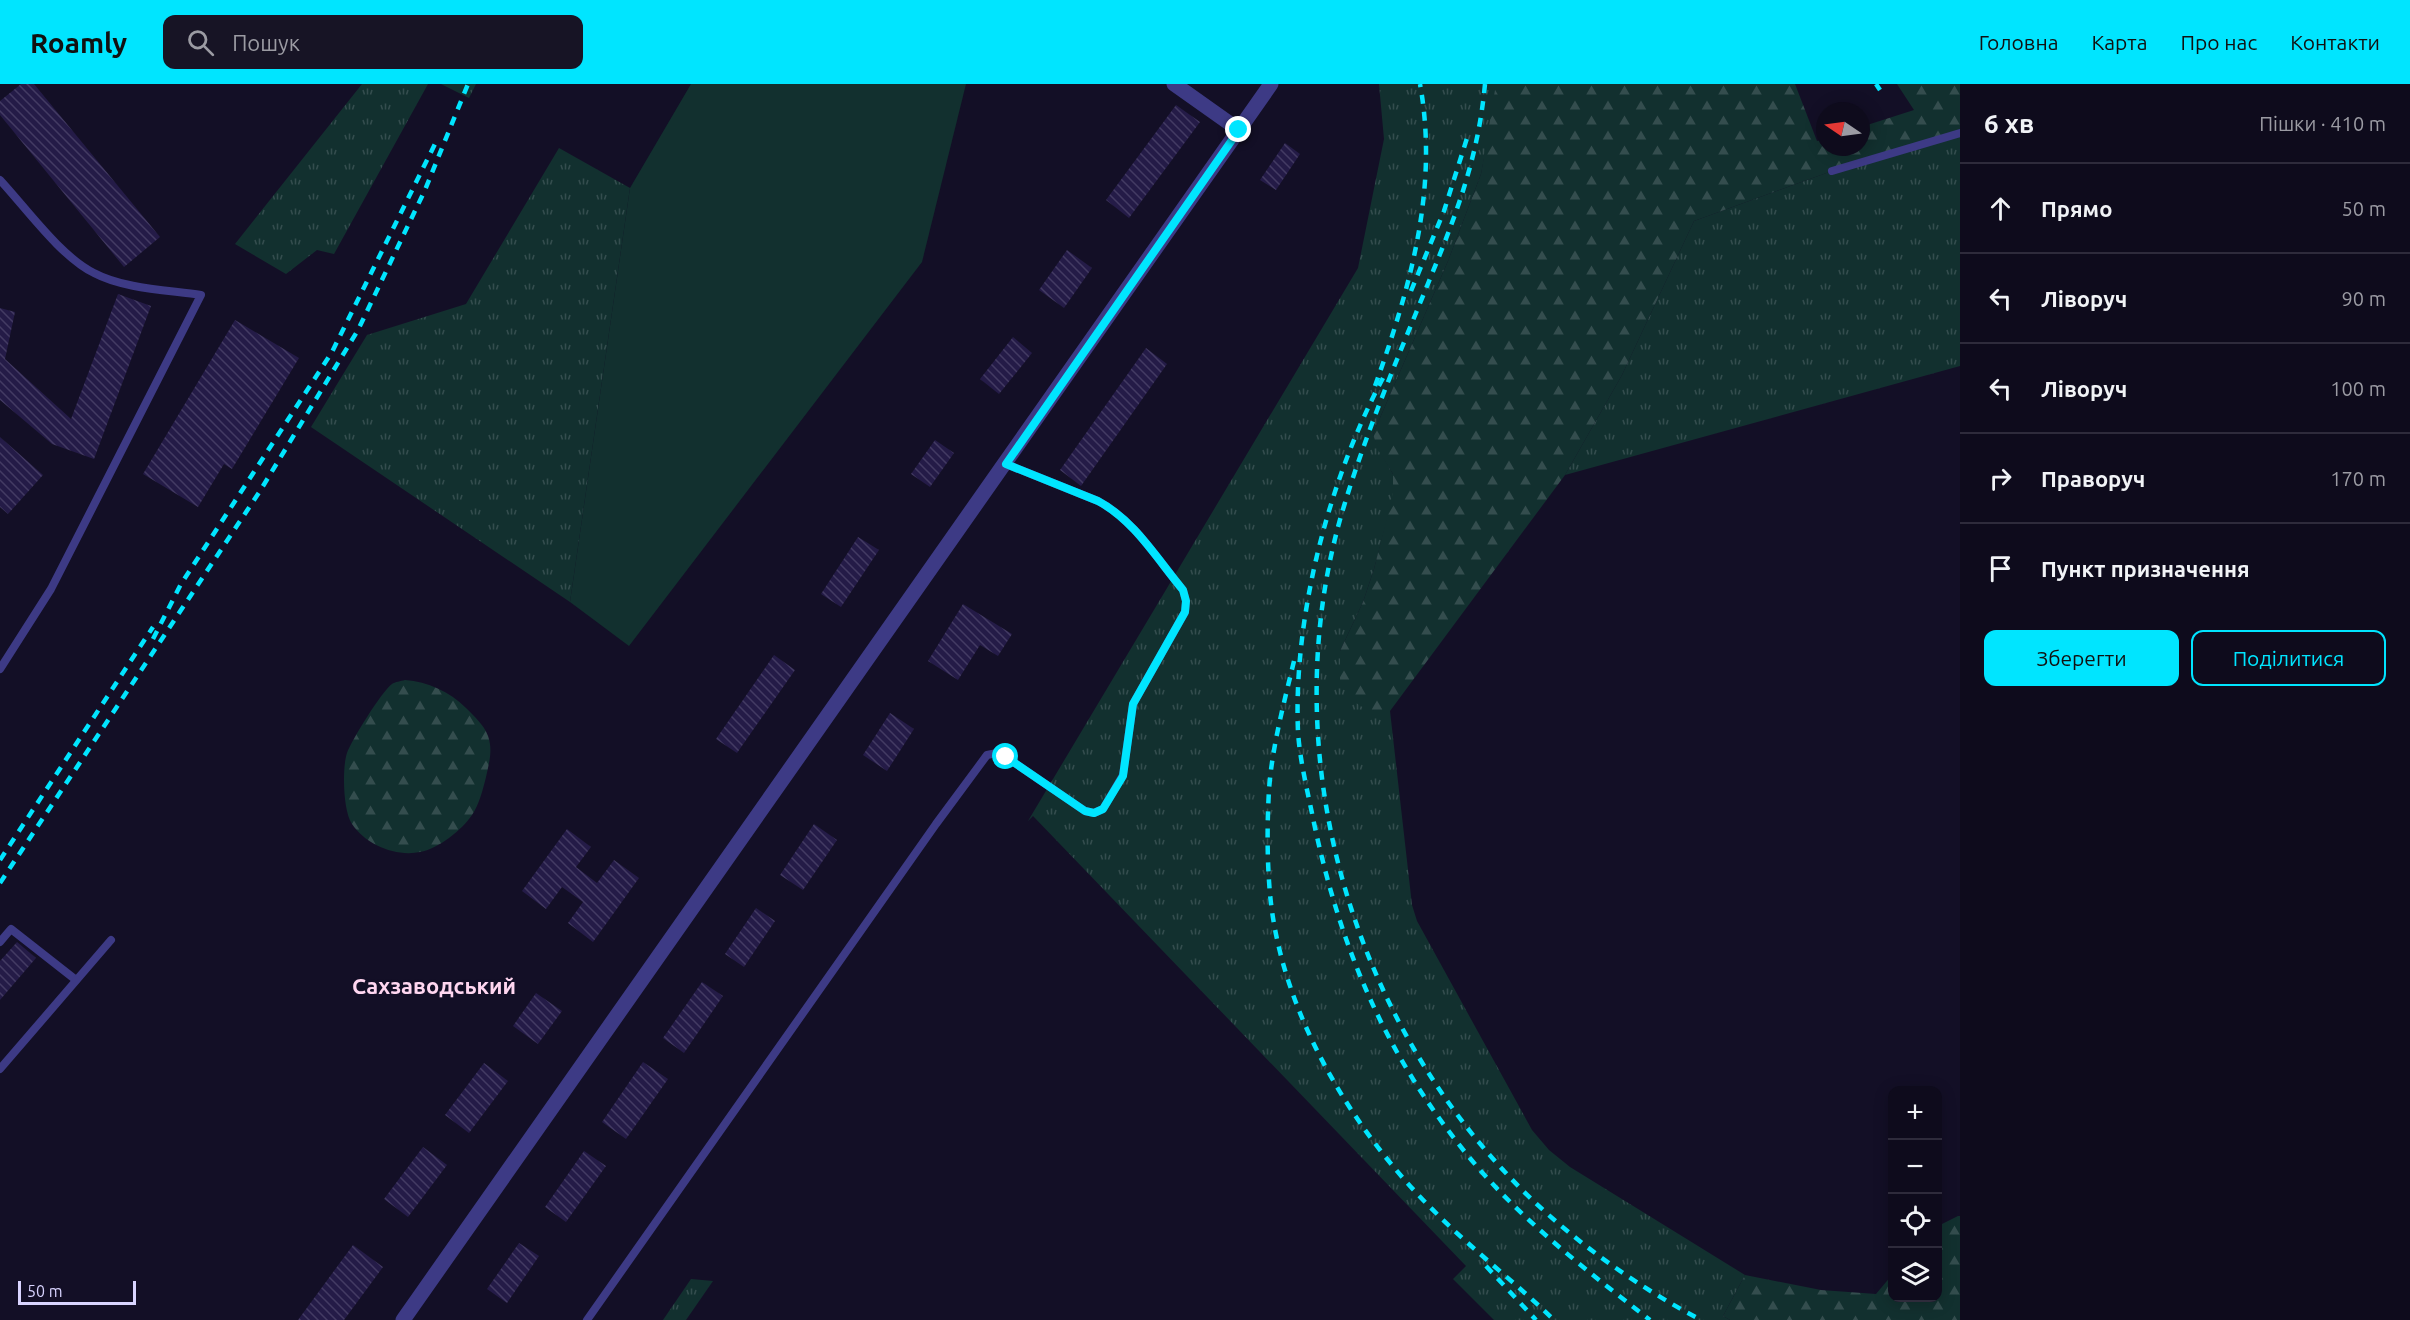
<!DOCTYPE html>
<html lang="uk">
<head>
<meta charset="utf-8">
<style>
	body { margin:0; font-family:Ubuntu,sans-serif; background:#171425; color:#f1f3f6 }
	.controls { position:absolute; right:18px; bottom:18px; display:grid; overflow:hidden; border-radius:12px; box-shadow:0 3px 15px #0003 }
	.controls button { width:54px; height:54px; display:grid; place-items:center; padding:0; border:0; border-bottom:2px solid #2e2b3b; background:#0e0b1c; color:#f1f3f6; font:30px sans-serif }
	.compass { position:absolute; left:1816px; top:18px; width:54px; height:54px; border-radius:50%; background:#0e0b1c; box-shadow:0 3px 15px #0003; rotate:283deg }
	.scale { position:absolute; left:18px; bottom:15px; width:118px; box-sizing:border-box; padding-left:6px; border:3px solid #d9d4ff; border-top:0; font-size:16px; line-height:21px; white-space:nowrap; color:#d9d4ff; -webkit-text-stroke:4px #130f26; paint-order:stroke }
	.stop { position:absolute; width:18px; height:18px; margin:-14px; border:4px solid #00e5ff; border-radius:50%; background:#fff }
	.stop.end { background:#00e5ff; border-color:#fff; box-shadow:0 2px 6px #0008 }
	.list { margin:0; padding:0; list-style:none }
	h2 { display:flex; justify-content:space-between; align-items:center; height:78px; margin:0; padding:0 24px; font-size:26px }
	h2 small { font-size:20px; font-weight:400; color:#9b9ba3 }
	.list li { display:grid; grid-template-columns:39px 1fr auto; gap:18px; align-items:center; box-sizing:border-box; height:90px; padding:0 24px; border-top:2px solid #2e2b3b }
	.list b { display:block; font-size:22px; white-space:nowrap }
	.list em { font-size:20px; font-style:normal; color:#9b9ba3 }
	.actions { display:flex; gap:12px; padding:18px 24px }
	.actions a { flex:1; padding:14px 0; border:2px solid #00e5ff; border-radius:12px; text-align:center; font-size:21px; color:#00e5ff }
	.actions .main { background:#00e5ff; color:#111 }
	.icon { flex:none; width:33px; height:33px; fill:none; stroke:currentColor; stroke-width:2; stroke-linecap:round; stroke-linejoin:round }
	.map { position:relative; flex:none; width:1960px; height:1236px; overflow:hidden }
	header { display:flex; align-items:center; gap:36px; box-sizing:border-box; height:84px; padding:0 30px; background:#00e5ff; color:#111 }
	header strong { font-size:28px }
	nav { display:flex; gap:33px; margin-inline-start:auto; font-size:21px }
	.search { width:420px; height:54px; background:#171425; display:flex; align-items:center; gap:15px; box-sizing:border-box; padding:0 21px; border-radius:12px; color:#9b9ba3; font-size:22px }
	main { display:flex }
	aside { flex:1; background:#0e0b1c }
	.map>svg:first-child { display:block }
</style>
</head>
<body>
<header>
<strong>Roamly</strong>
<div class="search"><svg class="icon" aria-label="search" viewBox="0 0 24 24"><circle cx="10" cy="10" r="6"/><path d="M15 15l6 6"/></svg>Пошук</div>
<nav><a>Головна</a><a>Карта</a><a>Про нас</a><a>Контакти</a></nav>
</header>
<main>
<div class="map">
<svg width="1960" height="1236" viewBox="0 0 1960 1236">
	<defs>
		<pattern id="grass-tufts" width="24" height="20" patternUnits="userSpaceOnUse" patternTransform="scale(1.5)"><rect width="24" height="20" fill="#12302f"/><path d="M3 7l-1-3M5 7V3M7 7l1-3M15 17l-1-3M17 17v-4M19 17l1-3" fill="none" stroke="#344d4e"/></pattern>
		<pattern id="forest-firs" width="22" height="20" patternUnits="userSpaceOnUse" patternTransform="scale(1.5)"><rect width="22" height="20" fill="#12302f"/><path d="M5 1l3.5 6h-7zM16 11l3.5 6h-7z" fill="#344d4e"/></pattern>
		<pattern id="building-back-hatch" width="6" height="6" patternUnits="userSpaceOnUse" patternTransform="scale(1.5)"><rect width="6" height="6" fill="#241b47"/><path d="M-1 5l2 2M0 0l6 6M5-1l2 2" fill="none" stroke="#433b63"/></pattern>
	</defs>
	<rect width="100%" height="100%" fill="#130f26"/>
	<g fill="url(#grass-tufts)">
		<polygon points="362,0 428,0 334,170 317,166 286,190 235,160"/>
		<polygon points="441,0 476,0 469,14"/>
		<polygon points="1379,0 1496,0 1497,7 1481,90 1448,177 1373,350 1379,366 1393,390 1394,409 1374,485 1363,518 1340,567 1374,627 1390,627 1412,821 1417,837 1532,1046 1549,1066 1570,1083 1745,1191 1723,1232 1730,1236 1494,1236 1453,1195 1466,1182 1033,732 1028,737 1358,184 1384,55"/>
		<polygon points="1960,49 1960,282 1565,391 1622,291 1694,137 1832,87"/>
		<polygon points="559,64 630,104 570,518 311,343 367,251 466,220"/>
		<polygon points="691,1195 713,1197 686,1236 663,1236"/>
	</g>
	<g fill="url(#forest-firs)">
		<polygon points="1496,0 1795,0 1817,57 1825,55 1825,63 1861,63 1861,43 1914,26 1897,0 1960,0 1960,49 1832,87 1694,137 1622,291 1565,391 1390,627 1374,627 1360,622 1349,612 1340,597 1340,567 1363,518 1374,485 1393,409 1393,390 1378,366 1373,350 1448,177 1481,90"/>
		<path d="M405,596C428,598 449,607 466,624C474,632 484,641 488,652C493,666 489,679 486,693C483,705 479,721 472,731C462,746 438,765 420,768C396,773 366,761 352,740C343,727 342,684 347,669C351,657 382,607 392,600C395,598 401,597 405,596Z"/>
		<polygon points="1958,1132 1960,1132 1960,1236 1730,1236 1723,1232 1745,1191 1821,1206 1876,1210 1892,1191 1892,1214 1938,1214 1938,1142"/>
	</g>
	<polygon fill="#12302f" points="691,0 966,0 922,178 629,562 570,518 630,104"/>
	<g fill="url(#building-back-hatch)">
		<polygon points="21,0 34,0 160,153 124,183 0,31 0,17"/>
		<polygon points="1176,21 1200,38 1129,134 1106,116"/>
		<polygon points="1285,59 1300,70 1276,106 1260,96"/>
		<polygon points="1067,166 1092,184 1064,224 1039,206"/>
		<polygon points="118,210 151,222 94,375 52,360 0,316 0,224 15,228 5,275 71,335"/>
		<polygon points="235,236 299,274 232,385 224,380 198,423 143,390"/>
		<polygon points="1013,253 1032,269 999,310 980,295"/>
		<polygon points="1146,264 1167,280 1081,402 1060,386"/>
		<polygon points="0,353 43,391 8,430 0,423"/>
		<polygon points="935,356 954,369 930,403 911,390"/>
		<polygon points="858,453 879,466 841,523 821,510"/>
		<polygon points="963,520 1012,550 998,572 980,561 958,596 928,577"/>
		<polygon points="774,571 795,586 737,669 716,655"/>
		<polygon points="890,629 914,645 887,687 863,671"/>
		<polygon points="814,740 837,756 803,806 780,791"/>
		<polygon points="567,745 591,763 576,783 597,799 614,776 639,794 593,858 568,839 583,818 562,803 546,825 522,807"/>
		<polygon points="756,824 775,837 744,883 725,870"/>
		<polygon points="17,858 36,874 0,916 0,877"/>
		<polygon points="702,898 723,912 684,969 663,954"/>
		<polygon points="536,909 562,927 538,960 513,942"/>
		<polygon points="643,978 668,995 626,1055 602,1038"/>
		<polygon points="484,979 508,997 469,1049 445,1031"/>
		<polygon points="423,1063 447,1081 408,1133 384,1115"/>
		<polygon points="584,1067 606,1082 566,1138 545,1123"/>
		<polygon points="519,1159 539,1172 507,1219 487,1205"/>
		<polygon points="353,1161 383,1183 344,1236 298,1236"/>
	</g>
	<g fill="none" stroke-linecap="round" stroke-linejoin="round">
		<g stroke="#3d3a85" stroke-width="8">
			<polyline points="1832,87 1960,49"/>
			<path d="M0,96C26,124 61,173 94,189C124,205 168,206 201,211L51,505L0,585"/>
			<polyline points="0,858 11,845 76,896"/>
			<polyline points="0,985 111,856"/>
			<path d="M587,1236L936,740L987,671L997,669L1006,673L1085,727L1094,729L1103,725L1123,691L1133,620L1185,528L1186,517L1183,506C1157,475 1134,436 1098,417L1006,380"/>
		</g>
		<g stroke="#3d3a85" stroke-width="15">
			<polyline points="1174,0 1239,46"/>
			<polyline points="403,1236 1271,0"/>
		</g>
		<g stroke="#00e5ff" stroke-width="4.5" stroke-dasharray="9 8" stroke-linecap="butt">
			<path d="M1485,0C1477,87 1448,150 1416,229C1390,292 1364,356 1344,422C1274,651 1342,912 1504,1087C1559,1147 1629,1198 1701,1236"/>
			<polyline points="1876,0 1880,6"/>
			<polyline points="1411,207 1444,127 1468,51"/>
			<path d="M1383,294C1329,395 1293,533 1298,648C1300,678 1308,709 1314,739C1341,866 1386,972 1469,1073C1521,1136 1586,1186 1650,1236"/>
			<path d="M1375,302C1410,204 1439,105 1420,0"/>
			<polyline points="153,555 181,500 332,268 435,60"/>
			<path d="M1294,577C1284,619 1272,663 1269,706C1267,741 1267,776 1270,810C1281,929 1353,1048 1437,1130C1474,1167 1516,1199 1554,1236"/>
			<polyline points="0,776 153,543"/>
			<polyline points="0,799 260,407 358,246 425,106 468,0"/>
			<polyline points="1486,1182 1536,1236"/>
		</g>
	</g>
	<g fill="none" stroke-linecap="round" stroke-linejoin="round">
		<path stroke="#00e5ff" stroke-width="8" d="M1006,673L1085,727L1094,729L1103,725L1123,692L1133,620L1185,528L1186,517L1183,506C1157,475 1134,436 1098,417L1006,380L1239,46"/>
	</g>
	<g text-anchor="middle" stroke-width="5" stroke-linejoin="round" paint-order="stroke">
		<g font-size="22" font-weight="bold" fill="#ffd6f0" stroke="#130f26">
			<text x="434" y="910">Сахзаводський</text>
		</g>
	</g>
</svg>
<div class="controls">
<button>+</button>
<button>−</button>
<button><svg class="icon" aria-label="locate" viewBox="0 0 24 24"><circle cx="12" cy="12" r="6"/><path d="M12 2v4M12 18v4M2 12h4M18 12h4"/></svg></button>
<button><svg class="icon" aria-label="layers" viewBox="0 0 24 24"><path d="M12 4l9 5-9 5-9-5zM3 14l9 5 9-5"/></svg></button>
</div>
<svg class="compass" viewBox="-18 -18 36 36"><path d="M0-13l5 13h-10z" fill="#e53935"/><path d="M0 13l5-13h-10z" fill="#9b9ba3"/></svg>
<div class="scale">50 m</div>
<div class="stop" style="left:1006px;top:673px"></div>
<div class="stop end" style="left:1239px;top:46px"></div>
</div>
<aside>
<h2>6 хв<small>Пішки · 410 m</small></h2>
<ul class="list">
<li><svg class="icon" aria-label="ahead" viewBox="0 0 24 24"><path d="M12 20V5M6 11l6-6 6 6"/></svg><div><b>Прямо</b></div><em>50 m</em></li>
<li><svg class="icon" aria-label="left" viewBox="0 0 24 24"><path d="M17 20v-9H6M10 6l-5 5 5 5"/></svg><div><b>Ліворуч</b></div><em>90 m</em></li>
<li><svg class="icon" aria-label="left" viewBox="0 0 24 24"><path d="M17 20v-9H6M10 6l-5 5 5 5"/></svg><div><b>Ліворуч</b></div><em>100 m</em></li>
<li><svg class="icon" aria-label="right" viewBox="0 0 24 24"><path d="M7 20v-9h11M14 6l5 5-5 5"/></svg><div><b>Праворуч</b></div><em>170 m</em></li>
<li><svg class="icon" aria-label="arrive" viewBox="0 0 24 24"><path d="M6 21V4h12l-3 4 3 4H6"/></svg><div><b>Пункт призначення</b></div></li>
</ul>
<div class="actions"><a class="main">Зберегти</a><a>Поділитися</a></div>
</aside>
</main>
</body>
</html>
